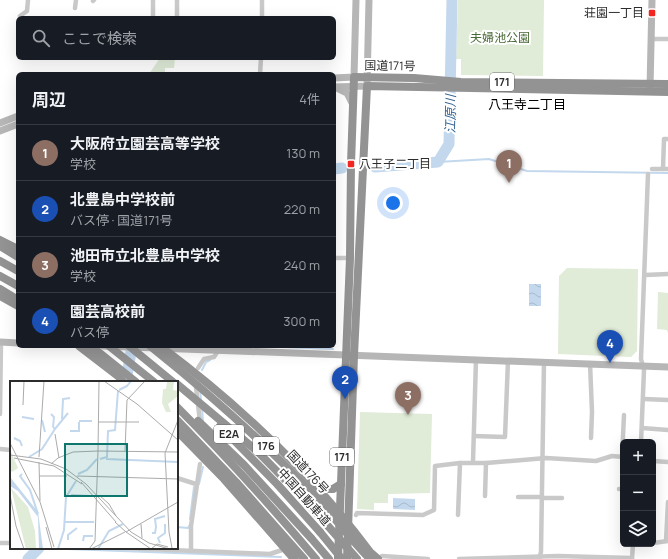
<!DOCTYPE html>
<html lang="ja">
<head>
<meta charset="utf-8">
<style>
	body { margin:0; font-family:Manrope,"Noto Sans JP",sans-serif; background:#20242c; color:#f1f3f6 }
	.controls { position:absolute; right:12px; bottom:12px; display:grid; overflow:hidden; border-radius:6px; box-shadow:0 4px 16px #0002 }
	.controls button { width:36px; height:36px; display:grid; place-items:center; padding:0; border:0; border-bottom:1px solid #363941; background:#171b24; color:#f1f3f6; font:20px sans-serif }
	.you { position:absolute; left:393px; top:203px; width:14px; height:14px; margin:-10px; border:3px solid #fff; border-radius:50%; background:#1a73e8; box-shadow:0 0 0 6px #1a73e833 }
	.badge { display:grid; place-items:center; width:26px; height:26px; border-radius:50%; background:#ea580c; color:#fff; font-size:13px; font-weight:700 }
	.pin { position:absolute; translate:-50% -33px; filter:drop-shadow(0 1px 2px #0008) }
	.pin::after { content:''; position:absolute; top:21px; width:14px; height:12px; background:inherit; clip-path:polygon(0 0,100% 0,50% 100%) }
	.list { margin:0; padding:0; list-style:none }
	h2 { display:flex; justify-content:space-between; align-items:center; height:52px; margin:0; padding:0 16px; font-size:17px }
	h2 small { font-size:13px; font-weight:400; color:#9ea1a6 }
	.list li { display:grid; grid-template-columns:26px 1fr auto; gap:12px; align-items:center; box-sizing:border-box; height:56px; padding:0 16px; border-top:1px solid #363941 }
	.list b { display:block; font-size:15px; white-space:nowrap }
	.list p { margin:0; font-size:13px; white-space:nowrap; color:#9ea1a6 }
	.list em { font-size:13px; font-style:normal; color:#9ea1a6 }
	.icon { flex:none; width:22px; height:22px; fill:none; stroke:currentColor; stroke-width:2; stroke-linecap:round; stroke-linejoin:round }
	.map { position:relative; flex:none; width:668px; height:559px; overflow:hidden }
	.search { position:absolute; background:#171b24; box-shadow:0 4px 16px #0002; left:16px; top:16px; width:320px; height:44px; display:flex; align-items:center; gap:10px; box-sizing:border-box; padding:0 14px; border-radius:6px; color:#9ea1a6; font-size:15px }
	.panel { position:absolute; background:#171b24; box-shadow:0 4px 16px #0002; left:16px; top:72px; width:320px; height:276px; border-radius:6px }
	.map>svg:first-child { display:block }
</style>
</head>
<body>
<div class="map">
<svg width="668" height="559" viewBox="0 0 668 559">
	<defs>
		<pattern id="water-waves" width="16" height="10" patternUnits="userSpaceOnUse"><rect width="16" height="10" fill="#c3d8ed"/><path d="M0 5q4-4 8 0t8 0" fill="none" stroke="#a8bacb"/></pattern>
	</defs>
	<rect width="100%" height="100%" fill="#fff"/>
	<g fill="#e0ebd8">
		<polygon points="458,0 544,0 543,76 461,75 461,59 456,59"/>
		<polygon points="160,58 175,58 174,68 165,68 165,74 149,74"/>
		<polygon points="567,268 638,269 637,351 631,357 558,354 559,276"/>
		<polygon points="658,292 668,293 668,333 667,330 657,329"/>
		<polygon points="360,412 432,414 430,493 388,494 388,503 374,503 374,510 357,509"/>
	</g>
	<g fill="url(#water-waves)">
		<rect x="529" y="284" width="12" height="22"/>
		<polygon points="393,498 415,499 415,510 393,509"/>
	</g>
	<g fill="none" stroke-linecap="round" stroke-linejoin="round">
		<g stroke="#c3d8ed" stroke-width="2">
			<polyline points="438,162 489,159 527,171 668,173"/>
			<polyline points="260,346 333,349"/>
			<polyline points="202,370 206,362 210,360"/>
			<polyline points="200,390 201,400"/>
			<polyline points="202,408 203,422"/>
			<polyline points="199,484 203,467"/>
			<polyline points="190,519 194,487"/>
			<polyline points="177,527 188,528 189,526"/>
			<polyline points="38,548 42,548"/>
			<polyline points="67,549 281,557"/>
		</g>
		<g stroke="#c3d8ed" stroke-width="11">
			<polyline points="375,167 438,162 449,144 452,0"/>
			<polyline points="334,169 342,168"/>
			<polyline points="126,381 132,346"/>
			<polyline points="28,559 39,548"/>
		</g>
		<g stroke="#c9c9c9" stroke-width="4.5">
			<polyline points="177,0 177,18"/>
			<polyline points="93,1 94,0"/>
			<polyline points="75,8 76,0"/>
			<polyline points="20,16 27,11 28,0"/>
			<polyline points="153,18 153,0"/>
			<polyline points="262,18 262,0"/>
			<polyline points="651,39 668,39"/>
			<polyline points="260,74 261,58"/>
			<polyline points="652,169 668,169"/>
			<polyline points="663,169 664,139 668,139"/>
			<polyline points="334,258 350,258"/>
			<polyline points="645,275 668,274"/>
			<polyline points="590,363 592,412 591,438"/>
			<polyline points="198,368 204,359 214,357 218,351"/>
			<polyline points="196,387 200,422"/>
			<polyline points="644,399 668,400"/>
			<polyline points="0,414 1,342"/>
			<polyline points="642,428 668,430"/>
			<polyline points="474,436 505,437 508,360"/>
			<polyline points="641,442 644,370 641,359 648,174"/>
			<polyline points="0,449 11,450"/>
			<polyline points="622,457 624,415"/>
			<polyline points="653,461 668,462"/>
			<polyline points="473,462 476,359"/>
			<polyline points="177,478 196,484"/>
			<polyline points="619,489 623,489"/>
			<polyline points="485,496 486,463"/>
			<polyline points="518,497 542,497"/>
			<polyline points="542,498 562,498"/>
			<polyline points="356,515 357,513 423,515 434,510 435,466 460,463 486,463 546,458 596,461 612,456 623,457"/>
			<polyline points="458,515 460,463"/>
			<polyline points="666,541 668,502"/>
			<polyline points="0,543 11,543"/>
			<polyline points="653,543 668,541"/>
			<polyline points="122,548 270,554 285,549"/>
			<polyline points="191,551 191,526 200,464"/>
			<polyline points="382,556 428,559"/>
			<polyline points="459,559 558,556 632,558"/>
			<polyline points="539,559 541,552 544,362"/>
			<polyline points="632,559 633,544"/>
		</g>
		<g stroke="#b6b6b6" stroke-width="7">
			<polyline points="334,78 354,77 356,0"/>
			<polyline points="334,87 367,86 369,0"/>
			<polyline points="335,87 347,93 352,103"/>
			<polyline points="650,88 652,0"/>
			<polyline points="0,123 18,116"/>
			<polyline points="0,131 18,124"/>
			<polyline points="0,342 18,343"/>
			<polyline points="103,346 668,367"/>
		</g>
		<g stroke="#939393" stroke-width="8">
			<polyline points="0,240 18,249"/>
			<polyline points="0,246 18,257"/>
			<polyline points="0,261 18,271"/>
			<polyline points="0,276 18,286"/>
			<polyline points="0,289 18,300"/>
			<polyline points="0,296 18,306"/>
			<polyline points="79,346 118,376 123,382"/>
			<polyline points="91,346 136,382"/>
			<polyline points="129,346 173,382"/>
			<path d="M160,346C238,404 312,474 370,552L378,559"/>
			<polyline points="177,431 224,479 294,559"/>
			<polyline points="278,485 320,532"/>
			<polyline points="319,489 333,489 341,484"/>
			<polyline points="311,538 329,559"/>
			<polyline points="338,558 350,258 351,164 354,77 414,78 461,82 668,84"/>
			<polyline points="347,559 354,355 367,86 668,92"/>
		</g>
		<g stroke="#939393" stroke-width="8">
			<polyline points="109,346 154,382"/>
			<path d="M150,346C206,391 260,438 310,491C331,512 348,537 370,559"/>
			<polyline points="177,384 258,452 306,501 357,559"/>
			<path d="M177,407C226,456 272,507 316,559"/>
			<polyline points="177,420 236,482 304,559"/>
			<polyline points="198,421 244,465 311,538"/>
			<polyline points="220,426 278,485"/>
			<polyline points="320,532 342,559"/>
		</g>
	</g>
	<g fill="#f12721" stroke="#fff" stroke-width="1.5">
		<rect x="648" y="9" width="8" height="8" rx="2"/>
		<rect x="347" y="160" width="8" height="8" rx="2"/>
	</g>
	<g text-anchor="middle" stroke-width="4" stroke-linejoin="round" paint-order="stroke">
		<g fill="#fff" stroke="#6b6b6b" stroke-width="1">
			<rect x="490" y="73" width="24" height="18" rx="3"/>
			<rect x="214" y="425" width="30" height="18" rx="3"/>
			<rect x="253" y="437" width="26" height="18" rx="3"/>
			<rect x="330" y="448" width="24" height="18" rx="3"/>
		</g>
		<g font-size="11" font-weight="bold" fill="#2c2c2c">
			<text x="502" y="86">171</text>
			<text x="229" y="438">E2A</text>
			<text x="266" y="450">176</text>
			<text x="342" y="461">171</text>
		</g>
		<g font-size="12" fill="#2c2c2c" stroke="#fff" text-anchor="end">
			<text x="644" y="17">荘園一丁目</text>
			<text x="359" y="168" text-anchor="start">八王子二丁目</text>
		</g>
		<g font-size="12" fill="#4a6a37" stroke="#fff">
			<text x="500" y="42">夫婦池公園</text>
		</g>
		<g font-size="12" fill="#2c2c2c" stroke="#fff">
			<text transform="translate(390 66) rotate(1)" y="4">国道171号</text>
			<text transform="translate(308 472) rotate(47)" y="4">国道176号</text>
			<text transform="translate(304 497) rotate(48)" y="4">中国自動車道</text>
		</g>
		<g font-size="13" fill="#000" stroke="#fff">
			<text x="527" y="109">八王寺二丁目</text>
		</g>
		<g font-size="13" font-style="italic" fill="#356593" stroke="#fff">
			<text transform="translate(450 114) rotate(-89)" y="5">江原川</text>
		</g>
	</g>
	<g transform="translate(10 381)">
		<rect width="168" height="168" fill="#fff"/>
		<path d="M164,0L163,9L168,10V15L158,23L161,31H156L152,22L153,8H156L157,1ZM0,69L8,87L2,91L0,88ZM1,107L18,126L25,150L26,168H16Z" fill="#e0ebd8"/>
		<path d="M0,96L28,131L33,168H29L28,136L8,110L0,105Z" fill="#c3d8ed"/>
		<path fill="none" stroke="#c3d8ed" stroke-width="2" d="M109,9L117,5L121,0M41,33L44,36L43,46M12,36L24,38M52,38L53,18L60,17M32,39L35,51M69,40H82M43,46L45,48L58,32M60,50H69V41M4,57L10,60L12,65M19,76L32,68L45,48M90,78L97,76L98,50L105,49L108,10M96,78L168,81M12,93L10,95L20,109L28,133M68,93L77,89L87,78M61,114L80,115M54,141H84M142,152H145L146,146L145,138L155,135M58,159V154L67,147M73,160L74,155H83M150,162L148,157L155,152V143M48,168L54,149L56,116L66,100M88,168L99,150L113,143"/>
		<path fill="none" stroke="#ababab" stroke-width="1" d="M94,0L127,23L168,59M13,24L14,0M88,41H129M45,53L49,77M0,62L30,121L44,166M115,70L117,19L135,0M0,74L31,78L56,88L76,103L121,151L139,162L159,168M29,76L34,0M4,77L44,85L72,103M29,81L30,120M41,83L48,77L63,71L88,70L89,0M29,95H57M67,95L168,98M71,101L106,141M0,114L6,145L14,168M89,114L99,123L106,135M105,141L116,151M131,143L132,157M36,146L42,168M159,151L155,72L168,39M159,151L162,167M79,168L85,160L88,70L168,71M81,168L115,151M85,168H111M141,168L116,151L168,121M141,168L147,163L158,166"/>
		<path fill="#0f766e" fill-opacity="0.15" stroke="#0f766e" stroke-width="2" d="M55,63H117V115H55Z"/>
		<rect width="168" height="168" fill="none" stroke="#2c2c2c" stroke-width="2"/>
	</g>
</svg>
<div class="controls">
<button>+</button>
<button>−</button>
<button><svg class="icon" aria-label="layers" viewBox="0 0 24 24"><path d="M12 4l9 5-9 5-9-5zM3 14l9 5 9-5"/></svg></button>
</div>
<div class="you"></div>
<div class="pin badge" style="left:509px;top:183px;background:#8d6e63">1</div>
<div class="pin badge" style="left:345px;top:399px;background:#1a4fb4">2</div>
<div class="pin badge" style="left:408px;top:415px;background:#8d6e63">3</div>
<div class="pin badge" style="left:610px;top:363px;background:#1a4fb4">4</div>
<div class="search"><svg class="icon" aria-label="search" viewBox="0 0 24 24"><circle cx="10" cy="10" r="6"/><path d="M15 15l6 6"/></svg>ここで検索</div>
<section class="panel">
<h2>周辺<small>4件</small></h2>
<ul class="list">
<li><span class="badge" style="background:#8d6e63">1</span><div><b>大阪府立園芸高等学校</b><p>学校</p></div><em>130 m</em></li>
<li><span class="badge" style="background:#1a4fb4">2</span><div><b>北豊島中学校前</b><p>バス停 · 国道171号</p></div><em>220 m</em></li>
<li><span class="badge" style="background:#8d6e63">3</span><div><b>池田市立北豊島中学校</b><p>学校</p></div><em>240 m</em></li>
<li><span class="badge" style="background:#1a4fb4">4</span><div><b>園芸高校前</b><p>バス停</p></div><em>300 m</em></li>
</ul>
</section>
</div>
</body>
</html>
